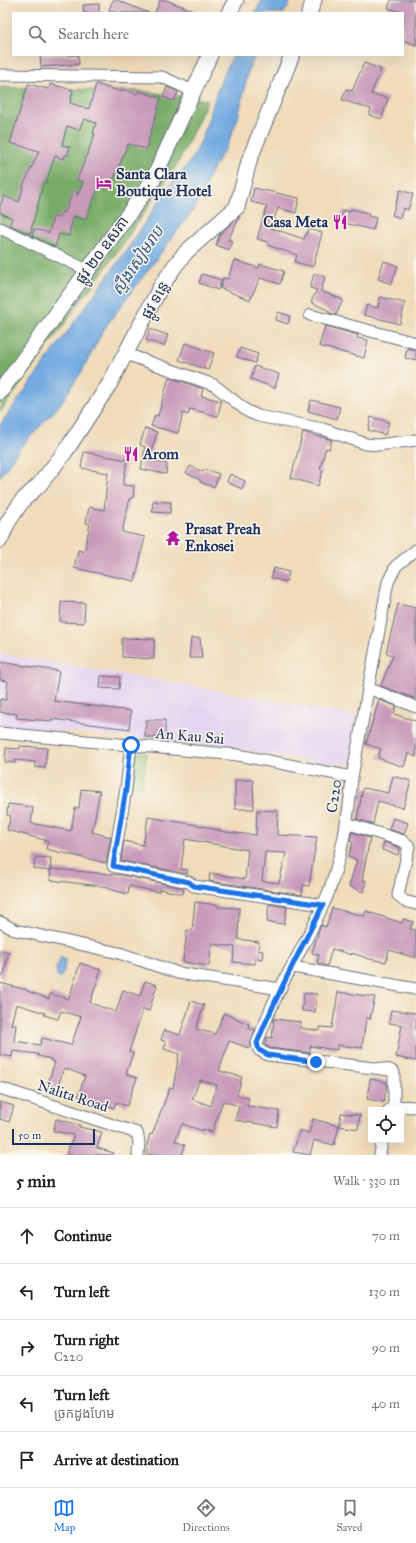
<!DOCTYPE html>
<html lang="en">
<head>
<meta charset="utf-8">
<style>
	body { margin:0; font-family:"IM FELL Great Primer","Noto Sans Khmer",serif; background:#f2f2f2; color:#222 }
	.controls { position:absolute; right:12px; bottom:12px; display:grid; overflow:hidden; border-radius:0px; box-shadow:0 4px 16px #0002 }
	.controls button { width:36px; height:36px; display:grid; place-items:center; padding:0; border:0; border-bottom:1px solid #e0e0e0; background:#fff; color:#222; font:20px sans-serif }
	.scale { position:absolute; left:12px; bottom:10px; width:83px; box-sizing:border-box; padding-left:4px; border:2px solid #1b2f5e; border-top:0; font-size:11px; line-height:14px; white-space:nowrap; color:#1b2f5e; -webkit-text-stroke:3px #fbf7ec; paint-order:stroke }
	.stop { position:absolute; width:12px; height:12px; margin:-9px; border:3px solid #1a73e8; border-radius:50%; background:#fff }
	.stop.end { background:#1a73e8; border-color:#fff; box-shadow:0 1px 4px #0008 }
	.list { margin:0; padding:0; list-style:none }
	h2 { display:flex; justify-content:space-between; align-items:center; height:52px; margin:0; padding:0 16px; font-size:17px }
	h2 small { font-size:13px; font-weight:400; color:#767676 }
	.list li { display:grid; grid-template-columns:26px 1fr auto; gap:12px; align-items:center; box-sizing:border-box; height:56px; padding:0 16px; border-top:1px solid #e0e0e0 }
	.list b { display:block; font-size:15px; white-space:nowrap }
	.list p { margin:0; font-size:13px; white-space:nowrap; color:#767676 }
	.list em { font-size:13px; font-style:normal; color:#767676 }
	.icon { flex:none; width:22px; height:22px; fill:none; stroke:currentColor; stroke-width:2; stroke-linecap:round; stroke-linejoin:round }
	.map { position:relative; flex:none; width:416px; height:1155px; overflow:hidden }
	.search { position:absolute; background:#fff; box-shadow:0 4px 16px #0002; left:12px; right:12px; top:12px; height:44px; display:flex; align-items:center; gap:10px; box-sizing:border-box; padding:0 14px; border-radius:0px; color:#767676; font-size:15px }
	.sheet { height:332px; background:#fff }
	nav { display:flex; justify-content:space-around; align-items:center; box-sizing:border-box; height:56px; border-top:1px solid #e0e0e0; background:#fff; font-size:11px; color:#767676 }
	nav a { display:grid; justify-items:center; gap:2px }
	nav .on { color:#1a73e8 }
	.map>svg:first-child { display:block }
</style>
</head>
<body>
<div class="map">
<svg width="416" height="1155" viewBox="0 0 416 1155">
	<rect width="100%" height="100%" fill="#fbf7ec"/>
	<filter id="ink" filterUnits="userSpaceOnUse"><feTurbulence type="fractalNoise" baseFrequency=".025" numOctaves="2"/><feDisplacementMap in="SourceGraphic" scale="8" xChannelSelector="R" yChannelSelector="G"/><feConvolveMatrix kernelMatrix="1 2 1 2 8 2 1 2 1" color-interpolation-filters="sRGB"/></filter>
	<filter id="wash" filterUnits="userSpaceOnUse"><feTurbulence type="fractalNoise" baseFrequency=".012" numOctaves="4" result="noise"/><feDisplacementMap in="SourceGraphic" scale="16" xChannelSelector="R" yChannelSelector="G"/><feGaussianBlur stdDeviation="0.9" result="paint"/><feColorMatrix in="noise" values="0 0 0 0 0 0 0 0 0 0 0 0 0 0 0 0 0 1.4 0 .05"/><feComposite in="paint" operator="in"/></filter>
	<g filter="url(#wash)">
		<rect width="100%" height="100%" fill="#efdcba"/>
		<polygon fill="#e4d3f2" points="0,654 163,681 356,716 350,765 309,761 227,747 0,725"/>
		<polygon fill="#95c777" stroke="#587b6a" points="135,753 147,753 142,787 131,786"/>
		<polygon fill="#78ac68" stroke="#4a6e63" points="0,87 140,91 208,100 178,163 123,244 0,412"/>
		<g fill="#72aae1" stroke="#466ca0">
			<polygon points="262,0 292,0 284,13 255,13"/>
			<polygon points="233,55 256,55 249,68 238,118 227,146 212,170 196,206 104,329 82,371 59,406 19,449 0,477 0,425 133,241 167,189 192,159 202,139 219,85"/>
			<polygon points="61,957 65,959 64,970 61,977 57,977 56,968"/>
		</g>
		<g id="blocks">
			<g fill="#c899b9" fill-rule="evenodd">
				<polygon points="113,0 117,0 149,13 117,13 109,10"/>
				<polygon points="160,0 166,0 199,13 155,13"/>
				<polygon points="391,0 416,0 416,45 403,40 403,13 388,8"/>
				<polygon points="99,4 99,13 84,13 83,5"/>
				<polygon points="40,55 78,55 79,64 41,67"/>
				<polygon points="364,63 381,69 371,94 388,98 382,119 369,115 371,109 342,100 346,89 352,91"/>
				<polygon points="28,84 49,89 50,84 73,90 70,103 89,109 96,84 122,92 122,89 137,94 138,91 161,98 146,149 128,144 113,181 109,179 105,189 99,187 85,220 73,216 69,236 59,234 55,247 32,236 34,229 49,233 53,217 58,218 62,212 65,213 73,191 78,193 77,196 83,182 77,180 95,134 93,134 96,123 84,119 79,130 67,126 62,145 70,147 67,156 65,155 64,159 55,156 46,183 44,182 30,234 10,225 12,218 0,213 0,206 4,196 19,202 24,184 39,151 10,143"/>
				<polygon points="167,87 178,92 174,101 163,97"/>
				<polygon points="254,188 299,198 296,213 278,208 271,228 304,239 309,229 322,233 313,267 295,262 297,255 267,245 268,242 257,239 267,206 251,202"/>
				<polygon points="400,190 413,194 408,210 403,208 400,218 392,215"/>
				<polygon points="351,209 368,213 368,216 376,218 373,230 340,222 343,210 350,212"/>
				<polygon points="240,216 228,240 232,241 229,250 216,245 220,234"/>
				<polygon points="234,260 259,268 260,264 284,271 280,284 260,278 250,300 220,288 223,278 228,279"/>
				<polygon points="384,261 398,266 391,284 378,279"/>
				<polygon points="202,274 222,280 218,290 199,283"/>
				<polygon points="314,274 325,277 321,291 343,300 336,315 329,313 329,311 311,302 317,290 310,288"/>
				<polygon points="380,297 405,303 400,324 364,315 367,305 378,308"/>
				<polygon points="278,312 290,316 288,324 276,320"/>
				<polygon points="325,326 358,335 357,338 368,340 364,358 319,346"/>
				<polygon points="150,329 168,335 164,346 146,340"/>
				<polygon points="185,343 214,353 208,370 179,360"/>
				<polygon points="240,348 258,354 255,363 237,357"/>
				<polygon points="407,348 416,350 416,360 405,358"/>
				<polygon points="255,366 279,374 275,388 251,379"/>
				<polygon points="169,377 203,389 201,396 221,401 218,416 190,409 188,415 183,413 178,433 151,426 155,415 158,416"/>
				<polygon points="311,400 340,407 337,419 308,411"/>
				<polygon points="371,417 389,422 385,435 368,430"/>
				<polygon points="145,428 157,432 149,460 167,464 166,474 141,469 145,447 140,445"/>
				<polygon points="303,432 332,440 329,449 326,448 320,469 323,470 318,486 291,478"/>
				<polygon points="84,452 127,460 123,485 134,486 133,498 130,498 122,532 145,537 135,581 74,568 78,550 84,552 90,524 86,523 89,507 104,510 108,473 81,468"/>
				<polygon points="190,466 203,472 204,469 219,474 214,487 200,482 200,480 186,473"/>
				<polygon points="230,474 245,481 242,489 227,482"/>
				<polygon points="153,501 171,502 170,513 152,512"/>
				<polygon points="274,568 289,572 286,582 271,578"/>
				<polygon points="61,602 85,603 84,623 60,622"/>
				<polygon points="398,604 416,608 416,699 381,686 393,655 386,653"/>
				<polygon points="122,638 154,639 154,659 122,657"/>
				<polygon points="191,638 200,638 202,658 189,658"/>
				<polygon points="0,662 59,671 54,701 131,711 129,729 52,719 51,721 16,718 17,714 0,712 0,699 6,700 8,681 0,680"/>
				<polygon points="101,676 120,677 119,689 100,688"/>
				<polygon points="379,700 396,706 394,714 416,721 416,757 408,753 404,767 378,758 381,749 366,744"/>
				<polygon points="146,720 165,720 165,737 145,737"/>
				<polygon points="20,746 47,748 45,768 35,767 35,762 15,760 15,763 5,762 6,748 20,749"/>
				<polygon points="393,776 411,781 403,808 378,801 373,824 357,819 363,788 389,793"/>
				<polygon points="235,780 253,780 254,809 235,809"/>
				<polygon points="81,789 100,791 92,832 111,837 106,863 46,849 48,841 7,830 11,816 7,815 8,804 33,807 31,823 71,831 75,808 79,808"/>
				<path d="M257,810L278,811L277,835L317,837L309,886L303,885L302,895L209,881L210,873L245,879L248,850L185,839L181,869L188,870L187,874L121,861L124,841L143,845L148,817L203,826L225,832L256,835ZM265,852L286,853L279,883L262,881Z"/>
				<polygon points="393,818 408,823 404,834 389,829"/>
				<polygon points="352,832 370,838 362,880 366,881 363,892 349,886 357,860 348,857 353,842 350,841"/>
				<polygon points="384,842 400,848 398,855 382,850"/>
				<polygon points="35,857 51,858 50,871 34,869"/>
				<polygon points="51,869 123,875 184,888 183,894 159,889 159,892 129,886 128,894 108,889 109,887 50,880"/>
				<polygon points="195,902 218,905 218,907 239,908 238,939 259,942 258,950 263,951 262,959 255,958 255,964 233,962 235,947 212,944 209,966 183,962 187,930 192,931"/>
				<polygon points="269,904 287,907 284,924 267,922"/>
				<polygon points="332,908 364,916 366,911 402,923 403,919 413,922 410,929 416,930 416,958 389,950 386,962 369,959 352,953 352,955 332,949 327,966 317,963 319,955 312,953 319,930 321,925 326,927"/>
				<polygon points="0,950 9,952 3,976 0,976"/>
				<path d="M80,963L101,970L90,1003L116,1012L123,990L140,996L145,981L157,985L149,1011L143,1009L129,1052L133,1053L126,1074L137,1078L127,1106L116,1102L114,1108L78,1096L85,1076L64,1068L56,1092L46,1089L55,1062L51,1061V1059L38,1056V1054L13,1051L12,1057L0,1055V983L27,990V991L49,999L50,994L69,999ZM16,1004L45,1013L44,1015L58,1019L61,1011L81,1017L71,1045L42,1038L40,1045L14,1041L16,1025H11Z"/>
				<polygon points="338,992 375,997 370,1019 366,1018 362,1048 337,1045 337,1050 310,1046 310,1053 270,1048 265,1045 267,1037 272,1038 274,1019 301,1022 300,1028 320,1031 320,1027 332,1028"/>
				<polygon points="304,993 317,994 315,1012 302,1011"/>
				<path d="M191,1001L204,1005L196,1029L215,1034L224,1013L249,1024L248,1028L255,1030L249,1048L229,1041L219,1071L242,1077L237,1095L249,1098L247,1106L279,1111L277,1127L235,1120L239,1106L223,1101L212,1132L203,1129V1131L182,1124L175,1141L185,1145L182,1155H147V1145L150,1134L152,1135L170,1087L173,1088L179,1054L164,1049L166,1042L161,1040L164,1030L180,1035ZM200,1080L217,1085L211,1106L192,1099Z"/>
				<polygon points="391,1010 416,1013 416,1061 396,1057 402,1025 389,1023"/>
				<polygon points="370,1079 387,1082 384,1102 367,1099"/>
				<polygon points="0,1102 14,1106 9,1122 0,1119"/>
				<polygon points="341,1113 360,1115 358,1129 339,1126"/>
				<polygon points="56,1119 80,1125 79,1127 102,1132 97,1148 114,1153 113,1155 66,1155 74,1135 53,1131"/>
				<polygon points="313,1119 339,1126 334,1145 314,1140 310,1155 293,1152 300,1130 309,1133"/>
			</g>
		</g>
	</g>
	<g filter="url(#ink)">
		<use href="#blocks" fill-opacity="0" stroke="#656c7e" stroke-width="1"/>
		<g fill="none" stroke-linecap="round" stroke-linejoin="round">
			<defs>
				<g id="street">
					<polyline points="0,75 162,77 193,91"/>
					<polyline points="0,228 87,270"/>
					<polyline points="310,315 416,343"/>
					<polyline points="126,354 214,385 247,411 258,416 323,429 366,444 378,445 416,440"/>
					<polyline points="368,688 416,707"/>
					<polyline points="0,733 238,755 352,777"/>
					<polyline points="131,745 126,789 113,866 189,882 194,886 323,905"/>
					<polyline points="346,823 403,841 409,846 398,895 404,901 416,904"/>
					<polyline points="0,922 15,930 119,953 178,973 280,989"/>
					<polyline points="293,967 416,989"/>
					<polyline points="0,1088 137,1133 139,1142 138,1155"/>
					<path d="M394,1106V1073L390,1070L268,1055L259,1050L257,1043C264,1025 271,1007 280,989C296,957 316,925 329,891C342,854 349,816 352,777L388,582L396,566L416,550"/>
					<polyline points="389,1110 394,1106 416,1107"/>
					<polyline points="380,1155 382,1140"/>
				</g>
				<g id="secondary">
					<polyline points="229,13 236,0"/>
					<polyline points="309,13 314,0"/>
					<polyline points="0,392 153,180 210,55"/>
					<polyline points="0,540 8,522 22,501 39,485 65,452 110,383 160,288 174,267 186,252 237,207 250,158 292,55"/>
				</g>
			</defs>
			<use href="#street" stroke="#656c7e" stroke-width="13"/>
			<use href="#secondary" stroke="#656c7e" stroke-width="17"/>
			<use href="#street" stroke="#fff" stroke-width="11"/>
			<use href="#secondary" stroke="#fff" stroke-width="15"/>
		</g>
	</g>
	<g fill="none" stroke-linecap="round" stroke-linejoin="round" filter="url(#ink)">
		<path stroke="#1a73e8" stroke-width="5" d="M131,745L126,789L113,866L189,882L194,886L323,905C300,950 276,996 257,1043L259,1050L268,1055L316,1062"/>
	</g>
	<defs>
		<symbol id="hotel-bare" viewBox="-9 -9 18 18"><path d="M-6-4.5h1.5V1H6V5H4.5V3h-9V5H-6ZM-4 0a1.8 1.8 0 1 1 3.6 0ZM.5 0V-2.5h3Q6-2.5 6 0Z" fill="#b5179e" stroke="#fbf7ec" stroke-width="2.5" paint-order="stroke"/></symbol>
		<symbol id="restaurant-bare" viewBox="-9 -9 18 18"><path d="M-5-6h1v4h1v-4h1v4h1v-4h1v5L-1.5 .5V6h-2V.5L-5-1ZM5-6V6H3V1.5H1.5Q1.5-4 5-6Z" fill="#b5179e" stroke="#fbf7ec" stroke-width="2.5" paint-order="stroke"/></symbol>
		<symbol id="temple-bare" viewBox="-9 -9 18 18"><path d="M0-6L5-2H3V0L6.5 2.5H4V6H1.5V3h-3V6H-4V2.5H-6.5L-3 0V-2H-5Z" fill="#b5179e" stroke="#fbf7ec" stroke-width="2.5" paint-order="stroke"/></symbol>
	</defs>
	<g fill-rule="evenodd">
		<use href="#hotel-bare" x="93" y="172" width="22" height="22"/>
		<use href="#restaurant-bare" x="329" y="211" width="22" height="22"/>
		<use href="#restaurant-bare" x="120" y="443" width="22" height="22"/>
		<use href="#temple-bare" x="162" y="527" width="22" height="22"/>
	</g>
	<g text-anchor="middle" stroke-width="3" stroke-linejoin="round" paint-order="stroke">
		<g font-size="15" font-weight="bold" fill="#1b2f5e" stroke="#fbf7ec" text-anchor="start">
			<text x="116" y="179">Santa Clara<tspan x="116" dy="17">Boutique Hotel</tspan></text>
			<text x="328" y="227" text-anchor="end">Casa Meta</text>
			<text x="143" y="459">Arom</text>
			<text x="185" y="534">Prasat Preah<tspan x="185" dy="17">Enkosei</tspan></text>
		</g>
		<g font-size="15" fill="#1b2f5e" stroke="#fbf7ec">
			<text transform="translate(102 250) rotate(-54)" y="5">ផ្លូវ ២០ ឧសភា</text>
			<text transform="translate(155 300) rotate(-61)" y="5">ផ្លូវ ទន្លេ</text>
			<text transform="translate(190 736) rotate(5)" y="5">An Kau Sai</text>
			<text transform="translate(334 796) rotate(-82)" y="5">C220</text>
			<text transform="translate(73 1096) rotate(18)" y="5">Nalita Road</text>
		</g>
		<g font-size="16" font-style="italic" fill="#395a8c" stroke="#fbf7ec">
			<text transform="translate(137 260) rotate(-56)" y="6">ស្ទឹងសៀមរាប</text>
		</g>
	</g>
</svg>
<div class="controls">
<button><svg class="icon" aria-label="locate" viewBox="0 0 24 24"><circle cx="12" cy="12" r="6"/><path d="M12 2v4M12 18v4M2 12h4M18 12h4"/></svg></button>
</div>
<div class="scale">50 m</div>
<div class="stop" style="left:131px;top:745px"></div>
<div class="stop end" style="left:316px;top:1062px"></div>
<div class="search"><svg class="icon" aria-label="search" viewBox="0 0 24 24"><circle cx="10" cy="10" r="6"/><path d="M15 15l6 6"/></svg>Search here</div>
</div>
<section class="sheet">
<h2>5 min<small>Walk · 330 m</small></h2>
<ul class="list">
<li><svg class="icon" aria-label="ahead" viewBox="0 0 24 24"><path d="M12 20V5M6 11l6-6 6 6"/></svg><div><b>Continue</b></div><em>70 m</em></li>
<li><svg class="icon" aria-label="left" viewBox="0 0 24 24"><path d="M17 20v-9H6M10 6l-5 5 5 5"/></svg><div><b>Turn left</b></div><em>130 m</em></li>
<li><svg class="icon" aria-label="right" viewBox="0 0 24 24"><path d="M7 20v-9h11M14 6l5 5-5 5"/></svg><div><b>Turn right</b><p>C220</p></div><em>90 m</em></li>
<li><svg class="icon" aria-label="left" viewBox="0 0 24 24"><path d="M17 20v-9H6M10 6l-5 5 5 5"/></svg><div><b>Turn left</b><p>ច្រកដួងហែម</p></div><em>40 m</em></li>
<li><svg class="icon" aria-label="arrive" viewBox="0 0 24 24"><path d="M6 21V4h12l-3 4 3 4H6"/></svg><div><b>Arrive at destination</b></div></li>
</ul>
</section>
<nav>
<a class="on"><svg class="icon" aria-label="map" viewBox="0 0 24 24"><path d="M3 6l6-2 6 2 6-2v14l-6 2-6-2-6 2zM9 4v14M15 6v14"/></svg>Map</a>
<a><svg class="icon" aria-label="directions" viewBox="0 0 24 24"><path d="M12 3l9 9-9 9-9-9zM9 14v-3h6M13 9l2 2-2 2"/></svg>Directions</a>
<a><svg class="icon" aria-label="saved" viewBox="0 0 24 24"><path d="M7 4h10v16l-5-4-5 4z"/></svg>Saved</a>
</nav>
</body>
</html>
